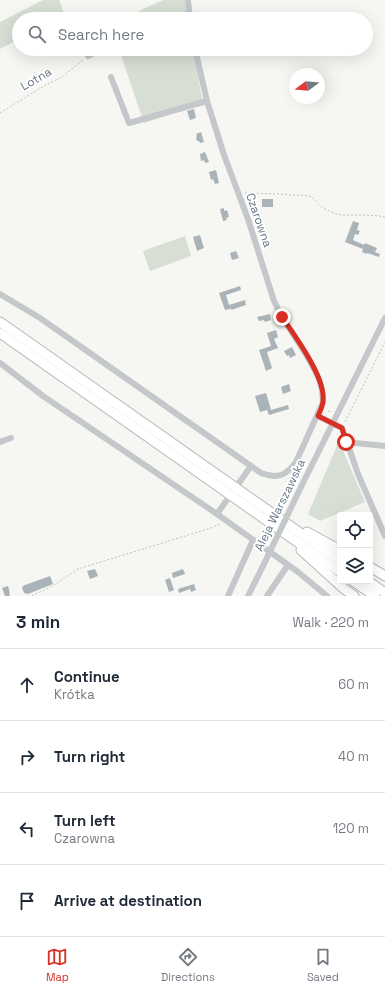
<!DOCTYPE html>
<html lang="en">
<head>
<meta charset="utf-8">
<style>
	body { margin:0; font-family:"Space Grotesk",sans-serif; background:#f6f6f7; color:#1f2937 }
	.controls { position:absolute; right:12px; bottom:12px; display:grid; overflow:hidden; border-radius:4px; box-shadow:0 4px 16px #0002 }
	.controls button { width:36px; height:36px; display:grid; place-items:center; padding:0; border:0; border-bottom:1px solid #e0e1e3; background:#fff; color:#1f2937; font:20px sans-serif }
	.compass { position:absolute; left:289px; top:68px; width:36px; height:36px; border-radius:50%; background:#fff; box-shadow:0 4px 16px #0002; rotate:254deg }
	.stop { position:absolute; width:12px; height:12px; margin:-9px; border:3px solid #d93025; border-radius:50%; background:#fff }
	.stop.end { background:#d93025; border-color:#fff; box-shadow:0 1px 4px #0008 }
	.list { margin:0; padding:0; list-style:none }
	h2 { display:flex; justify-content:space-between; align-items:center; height:52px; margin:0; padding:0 16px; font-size:17px }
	h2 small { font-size:13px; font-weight:400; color:#747a83 }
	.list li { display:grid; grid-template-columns:26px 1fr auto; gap:12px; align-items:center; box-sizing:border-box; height:72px; padding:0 16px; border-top:1px solid #e0e1e3 }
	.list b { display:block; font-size:15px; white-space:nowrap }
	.list p { margin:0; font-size:13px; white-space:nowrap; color:#747a83 }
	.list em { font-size:13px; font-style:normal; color:#747a83 }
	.icon { flex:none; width:22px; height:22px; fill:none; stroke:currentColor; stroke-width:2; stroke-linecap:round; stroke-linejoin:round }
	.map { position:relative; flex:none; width:385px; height:596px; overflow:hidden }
	.search { position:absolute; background:#fff; box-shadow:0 4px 16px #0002; left:12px; right:12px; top:12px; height:44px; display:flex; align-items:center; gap:10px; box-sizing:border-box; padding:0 14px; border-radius:22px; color:#747a83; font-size:15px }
	.sheet { height:340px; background:#fff }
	nav { display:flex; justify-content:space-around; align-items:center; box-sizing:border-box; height:56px; border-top:1px solid #e0e1e3; background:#fff; font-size:11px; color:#747a83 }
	nav a { display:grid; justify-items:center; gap:2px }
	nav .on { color:#d93025 }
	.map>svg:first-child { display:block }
</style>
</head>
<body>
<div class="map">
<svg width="385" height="596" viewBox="0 0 385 596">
	<rect width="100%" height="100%" fill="#f6f6f3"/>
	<g fill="#d7ded4">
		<polygon points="43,0 59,0 65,15 57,19 19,19 19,39 0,49 0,22"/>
		<polygon points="163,0 185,0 188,19 126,19 143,9"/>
		<polygon points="119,49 193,49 203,104 144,123"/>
		<polygon points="185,236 191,256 150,271 143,251"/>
		<polygon points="339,441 365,502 320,521 308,514"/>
	</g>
	<g fill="#aab3b8">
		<polygon points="194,109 196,118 190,120 187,111"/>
		<polygon points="201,132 204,142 200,143 199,141 197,141 196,137 197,136 196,134"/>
		<polygon points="205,152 209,162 205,163 204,160 201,161 200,154"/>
		<polygon points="216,170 219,183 215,184 213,179 211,180 209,172"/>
		<rect x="262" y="199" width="11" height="8"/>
		<polygon points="224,208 224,211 227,210 229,217 226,218 227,220 223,221 220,209"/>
		<polygon points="353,221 359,223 357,230 360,231 358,235 355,234 353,240 364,245 365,243 377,248 375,252 380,254 379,257 367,253 367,254 362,252 363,249 345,242"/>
		<polygon points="200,235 204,248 197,251 193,237"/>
		<polygon points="236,251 239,258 232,260 230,253"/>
		<polygon points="240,286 241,290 226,295 229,305 245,300 246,305 231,310 230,307 230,309 225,310 219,293"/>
		<polygon points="270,314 271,320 265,322 264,320 259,321 257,317"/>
		<polygon points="276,330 278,337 274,339 278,348 267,352 272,368 266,371 259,350 271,346 267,333"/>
		<polygon points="292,347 296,355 290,358 289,355 287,356 284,351"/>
		<polygon points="289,384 291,391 283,394 281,387"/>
		<polygon points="266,393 271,410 288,405 289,409 269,415 267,410 260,412 255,396"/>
		<polygon points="95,569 98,576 90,579 87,571"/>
		<polygon points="183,569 185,574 173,578 172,573"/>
		<polygon points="50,576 53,584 28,594 24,593 22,588 23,586 25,585"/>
		<polygon points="170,578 174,590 169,592 165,580"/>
		<polygon points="194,584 196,590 191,592 190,589 179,593 178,589"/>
		<polygon points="8,586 10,593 9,593 10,596 5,596 2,588"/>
	</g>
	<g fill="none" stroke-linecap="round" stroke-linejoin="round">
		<defs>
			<g id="highway">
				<polyline points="0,322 340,561"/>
				<polyline points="0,333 340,572"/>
				<polyline points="307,532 340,550"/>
				<polyline points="301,550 343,588 354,596"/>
				<polyline points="370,567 385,576"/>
				<polyline points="353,581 375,596"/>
				<polyline points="368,581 385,593"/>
			</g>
		</defs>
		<use href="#highway" stroke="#b6babd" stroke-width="11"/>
		<g stroke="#bdc0c2" stroke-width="1" stroke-dasharray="2 2" stroke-linecap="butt">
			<polyline points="0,113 44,86 62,77 84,59"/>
			<path d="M245,193L279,194L309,196C314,198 315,200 318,204C322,208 327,210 332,212C341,216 344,215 353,215C364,215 375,215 385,217"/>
			<polyline points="328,411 332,412"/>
			<polyline points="345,422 385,342"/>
			<polyline points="32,596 54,585 78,569 211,528 220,524"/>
		</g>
		<g stroke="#c4c8cb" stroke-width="6">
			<polyline points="188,0 190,19"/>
			<polyline points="173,19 189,13"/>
			<polyline points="88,56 102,49"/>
			<polyline points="111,77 129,123 207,101"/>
			<path d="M0,294L40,318L261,473C277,479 286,476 296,462L323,402L322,390L319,379L312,365L304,351L282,317L274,301L248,219L224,155L207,101L195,49"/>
			<polyline points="0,363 43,396 217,514 298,572 327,596"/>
			<polyline points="318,416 342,428 358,474 385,536"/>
			<polyline points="0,442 11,438"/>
			<polyline points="346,442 385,446"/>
			<polyline points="301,487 385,318"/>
			<polyline points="217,514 251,466"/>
			<polyline points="228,596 253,540"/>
			<polyline points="248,596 263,566"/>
			<polyline points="267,596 288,565"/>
		</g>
		<use href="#highway" stroke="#fff" stroke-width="9"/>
		<polyline stroke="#c4c8cb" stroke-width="6" points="263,566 301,487"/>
	</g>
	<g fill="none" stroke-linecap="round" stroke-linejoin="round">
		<path stroke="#d93025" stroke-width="5" d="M282,317C295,336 326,378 323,401C323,406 320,411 318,416L342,428L346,442"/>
	</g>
	<g text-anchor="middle" stroke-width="4" stroke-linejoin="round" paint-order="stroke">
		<g font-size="12" fill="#647685" stroke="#fff">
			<text transform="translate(36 79) rotate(-30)" y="4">Lotna</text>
			<text transform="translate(259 220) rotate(71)" y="4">Czarowna</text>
			<text transform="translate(280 505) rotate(-64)" y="4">Aleja Warszawska</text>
		</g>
	</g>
</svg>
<div class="controls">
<button><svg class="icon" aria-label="locate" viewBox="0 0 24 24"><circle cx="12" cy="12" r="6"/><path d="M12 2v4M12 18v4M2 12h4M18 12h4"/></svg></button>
<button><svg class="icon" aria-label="layers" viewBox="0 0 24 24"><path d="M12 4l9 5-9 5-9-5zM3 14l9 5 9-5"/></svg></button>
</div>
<svg class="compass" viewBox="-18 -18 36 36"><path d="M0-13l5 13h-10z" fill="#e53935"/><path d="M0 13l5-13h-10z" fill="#747a83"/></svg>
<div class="stop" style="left:346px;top:442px"></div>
<div class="stop end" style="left:282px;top:317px"></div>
<div class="search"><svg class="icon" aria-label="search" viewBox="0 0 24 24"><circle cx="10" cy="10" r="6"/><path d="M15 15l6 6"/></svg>Search here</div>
</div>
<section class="sheet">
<h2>3 min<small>Walk · 220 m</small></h2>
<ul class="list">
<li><svg class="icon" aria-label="ahead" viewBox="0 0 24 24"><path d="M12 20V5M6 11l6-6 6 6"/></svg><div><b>Continue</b><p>Krótka</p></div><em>60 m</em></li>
<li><svg class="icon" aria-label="right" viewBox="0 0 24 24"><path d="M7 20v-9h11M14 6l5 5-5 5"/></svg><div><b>Turn right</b></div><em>40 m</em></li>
<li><svg class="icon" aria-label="left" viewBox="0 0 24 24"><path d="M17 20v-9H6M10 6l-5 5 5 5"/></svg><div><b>Turn left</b><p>Czarowna</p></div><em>120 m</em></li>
<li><svg class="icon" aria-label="arrive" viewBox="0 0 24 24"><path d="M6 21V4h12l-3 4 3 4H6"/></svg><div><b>Arrive at destination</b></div></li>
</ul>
</section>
<nav>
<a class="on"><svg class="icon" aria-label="map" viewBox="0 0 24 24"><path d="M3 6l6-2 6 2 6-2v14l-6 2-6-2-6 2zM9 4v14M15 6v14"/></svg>Map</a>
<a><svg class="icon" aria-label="directions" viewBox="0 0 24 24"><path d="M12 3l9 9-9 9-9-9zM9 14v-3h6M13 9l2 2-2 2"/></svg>Directions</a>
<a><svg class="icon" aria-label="saved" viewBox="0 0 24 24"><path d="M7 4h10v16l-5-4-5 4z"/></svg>Saved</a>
</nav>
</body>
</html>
